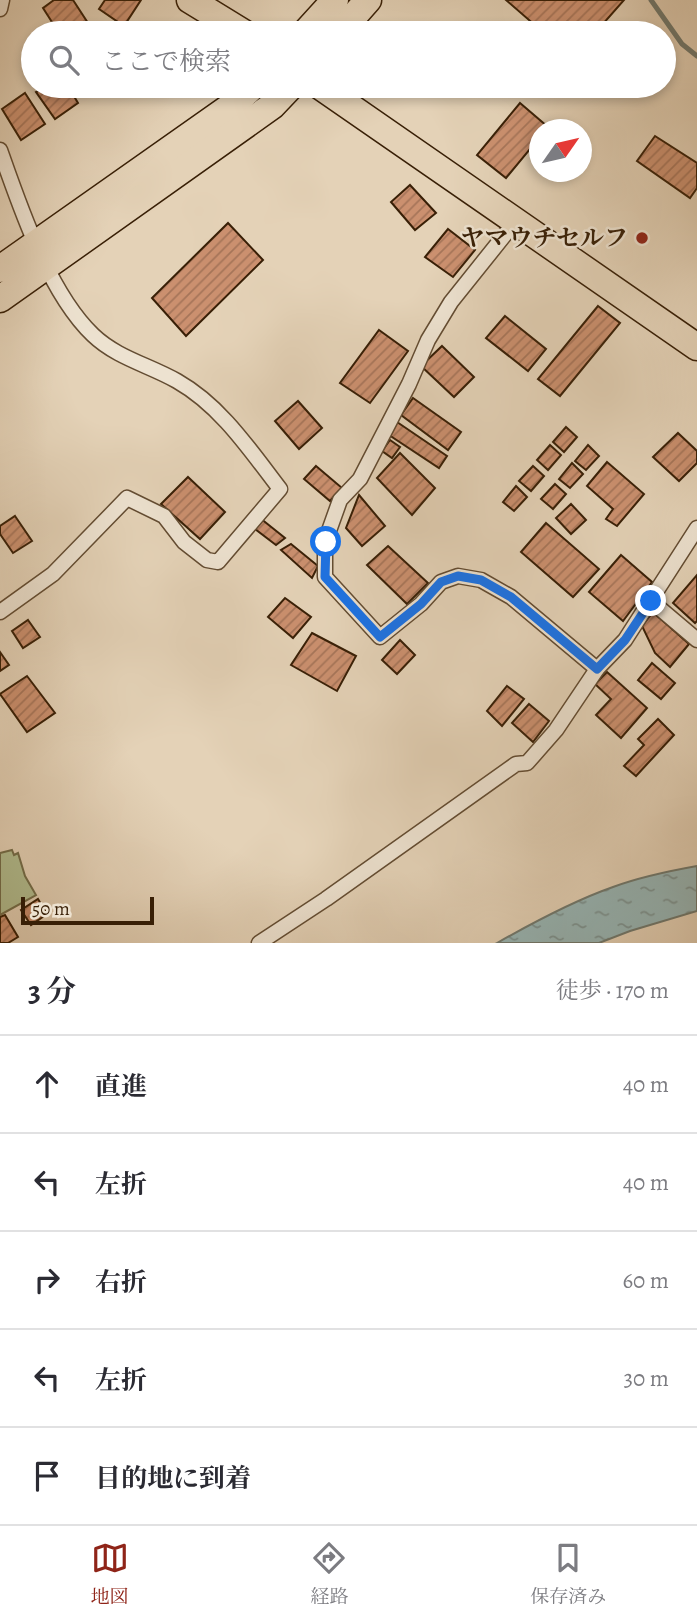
<!DOCTYPE html>
<html lang="ja">
<head>
<meta charset="utf-8">
<style>
	body { margin:0; font-family:Alegreya,"Noto Serif JP",serif; background:#f7f7f7; color:#2b2b33 }
	.compass { position:absolute; left:529px; top:119px; width:63px; height:63px; border-radius:50%; background:#fff; box-shadow:0 4px 10px #0003; rotate:56deg }
	.scale { position:absolute; left:21px; bottom:18px; width:133px; box-sizing:border-box; padding-left:7px; border:4px solid #381f06; border-top:0; font-size:19px; line-height:24px; white-space:nowrap; color:#381f06; -webkit-text-stroke:5px #ede2d0; paint-order:stroke }
	.stop { position:absolute; width:21px; height:21px; margin:-16px; border:5px solid #1a73e8; border-radius:50%; background:#fff }
	.stop.end { background:#1a73e8; border-color:#fff; box-shadow:0 2px 7px #0008 }
	.list { margin:0; padding:0; list-style:none }
	h2 { display:flex; justify-content:space-between; align-items:center; height:91px; margin:0; padding:0 28px; font-size:30px }
	h2 small { font-size:23px; font-weight:400; color:#7c7c81 }
	.list li { display:grid; grid-template-columns:46px 1fr auto; gap:21px; align-items:center; box-sizing:border-box; height:98px; padding:0 28px; border-top:2px solid #e1e1e2 }
	.list b { display:block; font-size:26px; white-space:nowrap }
	.list em { font-size:23px; font-style:normal; color:#7c7c81 }
	.icon { flex:none; width:38px; height:38px; fill:none; stroke:currentColor; stroke-width:2; stroke-linecap:round; stroke-linejoin:round }
	.map { position:relative; flex:none; width:697px; height:943px; overflow:hidden }
	.search { position:absolute; background:#fff; box-shadow:0 4px 10px #0003; left:21px; right:21px; top:21px; height:77px; display:flex; align-items:center; gap:18px; box-sizing:border-box; padding:0 24px; border-radius:38px; color:#7c7c81; font-size:26px }
	.sheet { height:581px; background:#fff }
	nav { display:flex; justify-content:space-around; align-items:center; box-sizing:border-box; height:98px; border-top:2px solid #e1e1e2; background:#fff; font-size:19px; color:#7c7c81 }
	nav a { display:grid; justify-items:center; gap:4px }
	nav .on { color:#8f2418 }
	.map>svg:first-child { display:block }
</style>
</head>
<body>
<div class="map">
<svg width="697" height="943" viewBox="0 0 697 943">
	<defs>
		<pattern id="water-ripples" width="26" height="14" patternUnits="userSpaceOnUse" patternTransform="scale(1.75)"><rect width="26" height="14" fill="#97b6b6"/><path d="M2 4q2-2 4 0t4 0M15 11q2-2 4 0t4 0" fill="none" stroke="#7c9392"/></pattern>
		<pattern id="building-hatch" width="6" height="6" patternUnits="userSpaceOnUse" patternTransform="scale(1.75)"><rect width="6" height="6" fill="#cb906f"/><path d="M-1 1l2-2M0 6l6-6M5 7l2-2" fill="none" stroke="#a67559"/></pattern>
	</defs>
	<rect width="100%" height="100%" fill="#e4d2b7"/>
	<filter id="stains"><feTurbulence type="fractalNoise" baseFrequency=".00286" numOctaves="4"/><feColorMatrix values="0 0 0 0 .2 0 0 0 0 .09 0 0 0 0 .02 0 0 0 .5 -.17"/></filter>
	<radialGradient id="worn" r=".72"><stop offset=".6" stop-color="#630" stop-opacity="0"/><stop offset="1" stop-color="#630" stop-opacity=".3"/></radialGradient>
	<polygon fill="#b1bd90" stroke="#746e4b" stroke-width="2" points="12,850 14,855 18,853 25,876 36,895 0,915 0,853"/>
	<path fill="url(#water-ripples)" stroke="#717a70" stroke-width="2" d="M697,866V911L630,931L599,943H497C534,922 573,901 613,887C640,877 669,871 697,866Z"/>
	<g fill="none" stroke-linecap="round" stroke-linejoin="round">
		<polyline stroke="#717a70" stroke-width="5" points="651,0 682,44 697,56"/>
	</g>
	<g fill="url(#building-hatch)" stroke="#381f06" stroke-width="2">
		<polygon points="54,0 73,0 88,23 74,33 59,33 43,8"/>
		<polygon points="105,0 141,0 124,26 99,9"/>
		<polygon points="506,0 624,0 595,33 556,33 552,29 549,33 544,33"/>
		<polygon points="47,86 52,86 58,95 69,88 78,103 55,119 36,92"/>
		<polygon points="83,86 105,86 90,96"/>
		<polygon points="25,93 45,124 21,140 2,109"/>
		<polygon points="520,103 548,127 546,130 540,130 540,137 506,178 477,155"/>
		<polygon points="655,136 697,163 697,188 690,198 637,161"/>
		<polygon points="410,185 436,213 415,230 391,202"/>
		<polygon points="228,223 263,260 186,336 152,298"/>
		<polygon points="448,229 475,250 453,277 425,257"/>
		<polygon points="598,306 620,323 560,396 538,379"/>
		<polygon points="505,316 546,349 528,371 486,338"/>
		<polygon points="379,330 408,351 370,403 340,383"/>
		<polygon points="442,346 474,377 454,397 421,366"/>
		<polygon points="413,398 461,432 448,450 401,415"/>
		<polygon points="298,401 322,428 299,449 275,421"/>
		<polygon points="397,422 447,456 439,468 389,435"/>
		<polygon points="566,427 577,437 564,452 553,442"/>
		<polygon points="678,433 697,451 697,463 679,481 653,457"/>
		<polygon points="390,440 400,447 392,458 382,451"/>
		<polygon points="550,445 561,455 548,470 537,460"/>
		<polygon points="588,445 599,456 586,470 575,461"/>
		<polygon points="400,453 435,488 412,515 377,478"/>
		<polygon points="607,462 644,494 617,526 606,519 613,509 587,486"/>
		<polygon points="572,463 583,474 570,488 559,479"/>
		<polygon points="316,466 342,488 330,501 304,479"/>
		<polygon points="533,466 544,476 531,491 519,481"/>
		<polygon points="188,477 225,512 200,539 161,504"/>
		<polygon points="555,484 566,494 553,509 541,499"/>
		<polygon points="516,486 527,497 514,511 503,502"/>
		<polygon points="359,495 385,526 362,546 346,528"/>
		<polygon points="571,504 586,520 571,534 556,518"/>
		<polygon points="15,516 32,541 13,553 0,534 0,526"/>
		<polygon points="260,518 285,538 276,545 251,526"/>
		<polygon points="546,523 599,569 573,597 521,552"/>
		<polygon points="291,544 318,566 312,578 281,550"/>
		<polygon points="388,546 428,583 407,604 367,565"/>
		<polygon points="621,555 652,582 623,621 589,592"/>
		<polygon points="697,575 697,621 695,623 673,603"/>
		<polygon points="285,598 311,617 293,638 268,617"/>
		<polygon points="653,612 689,644 670,667 655,653 642,626"/>
		<polygon points="28,620 40,637 23,648 12,631"/>
		<polygon points="312,633 356,656 337,691 291,665"/>
		<polygon points="400,640 415,655 397,674 382,660"/>
		<polygon points="0,652 9,665 0,671"/>
		<polygon points="652,663 675,683 661,699 638,680"/>
		<polygon points="607,672 647,708 621,738 596,715 611,699 595,684"/>
		<polygon points="27,676 55,713 27,732 0,694"/>
		<polygon points="507,686 524,699 502,726 487,711"/>
		<polygon points="529,704 549,721 533,742 512,723"/>
		<polygon points="658,719 674,735 636,776 624,766 644,745 638,739"/>
		<polygon points="38,899 47,914 31,925 21,910"/>
		<polygon points="5,915 18,937 8,943 0,943 0,917"/>
	</g>
	<g fill="none" stroke-linecap="round" stroke-linejoin="round">
		<defs>
			<g id="street">
				<polyline points="0,9 2,0"/>
				<path d="M0,150C20,207 49,293 93,335C117,358 149,365 177,381C221,406 250,450 280,489L218,562L207,560L184,542L164,516L127,498L53,574L0,612"/>
				<polyline points="515,222 451,302 428,340 409,384 360,479 340,500 325,542 325,577 380,637 421,604 441,582 458,576 481,580 511,597 597,669 625,640 697,528"/>
				<polyline points="651,601 697,640"/>
				<polyline points="259,943 326,899 516,764 527,763 556,730 597,669"/>
			</g>
			<g id="highway">
				<polyline points="190,0 244,33"/>
				<polyline points="305,33 335,0"/>
				<polyline points="339,33 368,0"/>
				<polyline points="320,86 697,347"/>
				<polyline points="0,269 234,104 253,86"/>
				<polyline points="0,299 272,106 291,86"/>
			</g>
		</defs>
		<use href="#street" stroke="#634c32" stroke-width="17"/>
		<use href="#highway" stroke="#381f06" stroke-width="29"/>
		<use href="#street" stroke="#ede2d0" stroke-width="14"/>
		<use href="#highway" stroke="#e4d2b7" stroke-width="26"/>
	</g>
	<g fill="none" stroke-linecap="round" stroke-linejoin="round">
		<polyline stroke="#1a73e8" stroke-width="9" points="326,542 325,577 380,637 421,604 441,582 458,576 481,580 511,597 597,669 625,640 651,601"/>
	</g>
	<circle fill="#8f2418" stroke="#ede2d0" stroke-width="2.5" cx="642" cy="238" r="7"/>
	<g text-anchor="middle" stroke-width="5" stroke-linejoin="round" paint-order="stroke">
		<g font-size="24" font-weight="bold" fill="#381f06" stroke="#ede2d0" text-anchor="end">
			<text x="628" y="246">ヤマウチセルフ</text>
		</g>
	</g>
	<rect width="100%" height="100%" filter="url(#stains)"/>
	<rect width="100%" height="100%" fill="url(#worn)"/>
</svg>
<svg class="compass" viewBox="-18 -18 36 36"><path d="M0-13l5 13h-10z" fill="#e53935"/><path d="M0 13l5-13h-10z" fill="#7c7c81"/></svg>
<div class="scale">50 m</div>
<div class="stop" style="left:326px;top:542px"></div>
<div class="stop end" style="left:651px;top:601px"></div>
<div class="search"><svg class="icon" aria-label="search" viewBox="0 0 24 24"><circle cx="10" cy="10" r="6"/><path d="M15 15l6 6"/></svg>ここで検索</div>
</div>
<section class="sheet">
<h2>3 分<small>徒歩 · 170 m</small></h2>
<ul class="list">
<li><svg class="icon" aria-label="ahead" viewBox="0 0 24 24"><path d="M12 20V5M6 11l6-6 6 6"/></svg><div><b>直進</b></div><em>40 m</em></li>
<li><svg class="icon" aria-label="left" viewBox="0 0 24 24"><path d="M17 20v-9H6M10 6l-5 5 5 5"/></svg><div><b>左折</b></div><em>40 m</em></li>
<li><svg class="icon" aria-label="right" viewBox="0 0 24 24"><path d="M7 20v-9h11M14 6l5 5-5 5"/></svg><div><b>右折</b></div><em>60 m</em></li>
<li><svg class="icon" aria-label="left" viewBox="0 0 24 24"><path d="M17 20v-9H6M10 6l-5 5 5 5"/></svg><div><b>左折</b></div><em>30 m</em></li>
<li><svg class="icon" aria-label="arrive" viewBox="0 0 24 24"><path d="M6 21V4h12l-3 4 3 4H6"/></svg><div><b>目的地に到着</b></div></li>
</ul>
</section>
<nav>
<a class="on"><svg class="icon" aria-label="map" viewBox="0 0 24 24"><path d="M3 6l6-2 6 2 6-2v14l-6 2-6-2-6 2zM9 4v14M15 6v14"/></svg>地図</a>
<a><svg class="icon" aria-label="directions" viewBox="0 0 24 24"><path d="M12 3l9 9-9 9-9-9zM9 14v-3h6M13 9l2 2-2 2"/></svg>経路</a>
<a><svg class="icon" aria-label="saved" viewBox="0 0 24 24"><path d="M7 4h10v16l-5-4-5 4z"/></svg>保存済み</a>
</nav>
</body>
</html>
